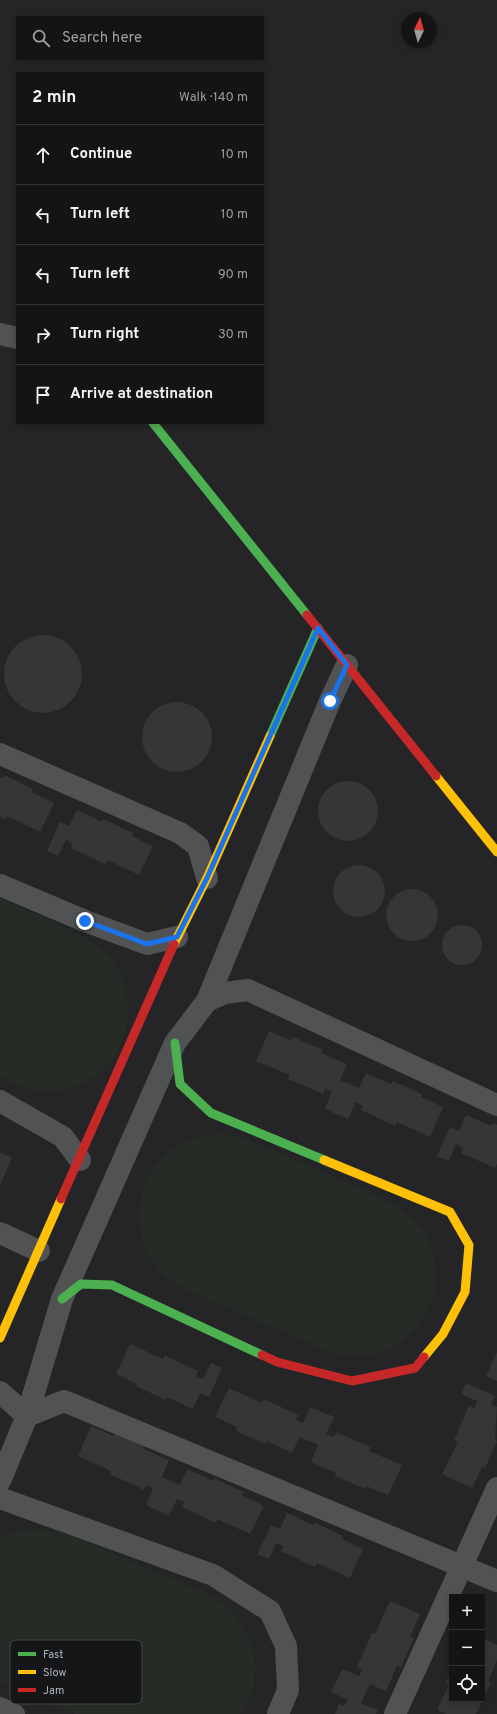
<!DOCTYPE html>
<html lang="en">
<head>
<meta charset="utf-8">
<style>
	body { margin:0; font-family:Overpass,sans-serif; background:#212122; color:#f1f3f6 }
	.controls { position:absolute; right:12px; bottom:12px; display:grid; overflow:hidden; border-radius:0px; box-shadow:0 2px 6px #0003 }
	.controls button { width:36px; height:36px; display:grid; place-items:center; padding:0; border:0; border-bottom:1px solid #333334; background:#141414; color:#f1f3f6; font:20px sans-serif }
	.compass { position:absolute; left:401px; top:12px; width:36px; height:36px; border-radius:50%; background:#141414; box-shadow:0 2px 6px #0003; rotate:5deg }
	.stop { position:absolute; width:12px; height:12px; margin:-9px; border:3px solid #1a73e8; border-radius:50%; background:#fff }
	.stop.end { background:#1a73e8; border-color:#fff; box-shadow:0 1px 4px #0008 }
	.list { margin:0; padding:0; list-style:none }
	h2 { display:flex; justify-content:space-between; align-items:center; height:52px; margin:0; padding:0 16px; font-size:17px }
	h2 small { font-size:13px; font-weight:400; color:#9d9ea0 }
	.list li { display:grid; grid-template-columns:26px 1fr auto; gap:12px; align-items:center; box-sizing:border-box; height:60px; padding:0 16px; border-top:1px solid #333334 }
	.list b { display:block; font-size:15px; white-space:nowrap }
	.list em { font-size:13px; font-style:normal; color:#9d9ea0 }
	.icon { flex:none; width:22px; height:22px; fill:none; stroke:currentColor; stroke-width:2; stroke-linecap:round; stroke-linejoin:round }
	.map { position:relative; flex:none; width:497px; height:1714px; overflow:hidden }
	.search { position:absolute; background:#141414; box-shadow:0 2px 6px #0003; left:16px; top:16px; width:248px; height:44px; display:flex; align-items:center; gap:10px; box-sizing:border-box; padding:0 14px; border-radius:0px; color:#9d9ea0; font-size:15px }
	.panel { position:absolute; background:#141414; box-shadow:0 2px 6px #0003; left:16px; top:72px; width:248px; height:352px; border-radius:0px }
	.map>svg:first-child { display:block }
</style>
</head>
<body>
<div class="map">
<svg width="497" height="1714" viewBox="0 0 497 1714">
	<rect width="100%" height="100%" fill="#1b1b1b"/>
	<path fill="#252527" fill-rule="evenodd" d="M0,0H497V1714H0ZM17,17H263V59H17ZM407,18H431V42H407ZM17,73H263V423H17ZM452,1597H482V1699H452Z"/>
	<g fill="#252b25">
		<path d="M0,899C28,911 88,933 107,954C154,1006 118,1094 46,1091C29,1090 15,1084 0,1077Z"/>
		<path d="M214,1134L232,1135L250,1140L384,1199C403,1209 421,1222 430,1242C449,1288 421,1344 372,1354C354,1358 337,1354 321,1348L186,1290C175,1283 165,1277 157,1267C126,1228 136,1171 179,1145C190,1138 202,1137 214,1134Z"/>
		<path d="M32,1529L50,1530L67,1534L203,1592C213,1597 223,1602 231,1610C258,1637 264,1683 241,1714H75L0,1681V1539L14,1532Z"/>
	</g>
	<g fill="#363636">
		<circle cx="43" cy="674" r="39"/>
		<circle cx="177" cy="737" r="35"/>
		<polygon points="4,775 33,789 32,792 54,803 40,832 7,816 5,820 0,817 0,777 3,778"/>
		<circle cx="348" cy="811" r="30"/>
		<polygon points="77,810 102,822 103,819 133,833 132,836 153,846 139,875 107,860 105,864 71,848 73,844 66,840 58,856 47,851 60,822 69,826"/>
		<circle cx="359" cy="891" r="26"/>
		<circle cx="412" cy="915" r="26"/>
		<circle cx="462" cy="945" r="20"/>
		<polygon points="269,1031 291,1041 293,1037 323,1050 321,1053 347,1064 340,1080 359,1088 366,1073 391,1084 393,1081 422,1094 421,1097 443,1107 430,1137 397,1122 395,1126 361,1110 363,1106 356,1102 348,1119 325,1109 332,1091 325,1089 323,1094 288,1079 290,1075 256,1061"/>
		<polygon points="466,1115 492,1126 493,1123 497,1125 497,1164 495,1168 461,1153 463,1148 456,1144 449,1161 437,1156 450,1127 459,1131"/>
		<polygon points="0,1152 12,1158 0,1185"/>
		<polygon points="130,1344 163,1359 164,1355 198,1371 196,1376 203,1379 211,1363 222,1368 209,1397 200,1393 193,1409 167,1397 166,1400 136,1386 137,1384 116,1374"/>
		<polygon points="497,1352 497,1381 486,1376"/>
		<polygon points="466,1383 495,1396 491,1405 497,1407 495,1438 497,1442 485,1468 482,1467 472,1488 442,1474 458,1442 454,1440 469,1406 474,1409 477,1401 461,1394"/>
		<polygon points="229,1388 262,1403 264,1399 298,1415 296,1420 303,1423 310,1407 334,1417 326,1434 334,1437 336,1432 370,1447 369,1451 402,1465 388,1495 366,1486 365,1489 335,1476 336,1473 311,1462 318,1445 300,1437 292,1453 267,1441 265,1444 236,1431 237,1427 215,1417"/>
		<polygon points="91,1426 114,1436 115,1433 145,1446 143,1449 169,1460 162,1477 180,1485 187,1469 213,1481 214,1478 244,1492 242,1495 264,1506 250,1534 217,1519 216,1523 182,1507 184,1502 177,1499 169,1516 146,1505 153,1488 146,1485 144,1490 110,1474 111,1471 78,1456"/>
		<polygon points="287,1513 313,1525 314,1522 343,1536 342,1539 363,1549 350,1578 317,1563 315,1567 281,1551 284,1546 276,1543 269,1559 257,1554 271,1525 280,1529"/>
		<polygon points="390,1601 420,1614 410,1636 414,1638 401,1667 397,1666 386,1691 370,1684 361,1703 378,1710 376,1714 335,1714 339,1704 344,1706 348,1700 331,1692 342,1669 359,1676 362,1669 357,1667 372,1633 375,1634"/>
		<polygon points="482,1638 497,1645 497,1660 488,1681 491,1682 476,1714 446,1714 437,1710 449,1685 446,1683 452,1670 452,1699 482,1699"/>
	</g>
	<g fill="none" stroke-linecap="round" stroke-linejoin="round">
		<g stroke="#505254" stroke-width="22">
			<polyline points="0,334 17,338"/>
			<polyline points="0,754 180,833 198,846 207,878"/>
			<polyline points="0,885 85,921 147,944 177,937"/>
			<polyline points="207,1001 225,993 248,990 497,1105"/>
			<polyline points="0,1101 63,1137 80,1160"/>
			<polyline points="0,1233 39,1251"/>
			<polyline points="0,1392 27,1416 64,1401 497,1581"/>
			<polyline points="0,1481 27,1416 62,1299 175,1043 207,1001 330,701 347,665"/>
			<polyline points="0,1498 213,1575 270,1611 286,1646 288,1690 278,1714"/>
			<polyline points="0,1708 14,1714"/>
			<polyline points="395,1714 497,1488"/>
		</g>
		<g stroke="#4caf50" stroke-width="9">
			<polyline points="153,423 307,615"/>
			<polyline points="270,736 318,628"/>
			<polyline points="175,1043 180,1084 211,1113 324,1160"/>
			<polyline points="62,1299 81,1284 112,1285 262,1355"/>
		</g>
		<g stroke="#ffc107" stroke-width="9">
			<polyline points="436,776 497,852"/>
			<polyline points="174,944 207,878 270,736"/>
			<polyline points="324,1160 450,1212 469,1245 465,1292 443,1334 424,1357"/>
			<polyline points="0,1338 61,1199"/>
		</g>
		<g stroke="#c62828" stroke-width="9">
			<polyline points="307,615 436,776"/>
			<polyline points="61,1199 174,944"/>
			<polyline points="262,1355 277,1362 352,1381 415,1368 424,1357"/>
		</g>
	</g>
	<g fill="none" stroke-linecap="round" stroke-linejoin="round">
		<polyline stroke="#1a73e8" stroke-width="5" points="85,921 147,944 177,937 207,878 318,628 347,665 330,701"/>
	</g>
	<rect x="10" y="1640" width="132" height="64" rx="6" fill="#151617" stroke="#434548" stroke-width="1"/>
	<rect x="18" y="1652" width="18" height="4" fill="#4caf50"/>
	<rect x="18" y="1670" width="18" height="4" fill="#ffc107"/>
	<rect x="18" y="1688" width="18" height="4" fill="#c62828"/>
	<g font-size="11" fill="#aeb4bb">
		<text x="43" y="1658">Fast</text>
		<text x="43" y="1676">Slow</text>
		<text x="43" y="1694">Jam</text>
	</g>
</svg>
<div class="controls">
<button>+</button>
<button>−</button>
<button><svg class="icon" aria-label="locate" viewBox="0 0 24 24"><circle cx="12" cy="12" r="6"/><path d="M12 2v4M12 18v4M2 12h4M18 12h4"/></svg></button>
</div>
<svg class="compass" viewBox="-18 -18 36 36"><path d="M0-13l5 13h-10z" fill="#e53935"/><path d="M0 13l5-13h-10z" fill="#9d9ea0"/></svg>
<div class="stop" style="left:330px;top:701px"></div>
<div class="stop end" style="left:85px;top:921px"></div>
<div class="search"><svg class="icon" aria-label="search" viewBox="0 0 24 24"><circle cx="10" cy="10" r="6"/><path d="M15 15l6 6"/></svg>Search here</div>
<section class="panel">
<h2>2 min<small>Walk · 140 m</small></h2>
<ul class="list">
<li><svg class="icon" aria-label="ahead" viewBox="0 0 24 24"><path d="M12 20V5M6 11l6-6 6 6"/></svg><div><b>Continue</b></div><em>10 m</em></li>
<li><svg class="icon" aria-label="left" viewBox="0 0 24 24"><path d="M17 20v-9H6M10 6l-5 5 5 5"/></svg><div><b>Turn left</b></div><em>10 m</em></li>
<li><svg class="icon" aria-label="left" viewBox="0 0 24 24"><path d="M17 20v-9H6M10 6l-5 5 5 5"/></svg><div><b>Turn left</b></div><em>90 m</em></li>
<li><svg class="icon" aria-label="right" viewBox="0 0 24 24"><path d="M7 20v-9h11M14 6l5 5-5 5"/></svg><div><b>Turn right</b></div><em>30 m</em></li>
<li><svg class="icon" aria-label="arrive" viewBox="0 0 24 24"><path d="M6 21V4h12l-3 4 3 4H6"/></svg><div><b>Arrive at destination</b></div></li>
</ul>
</section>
</div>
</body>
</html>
